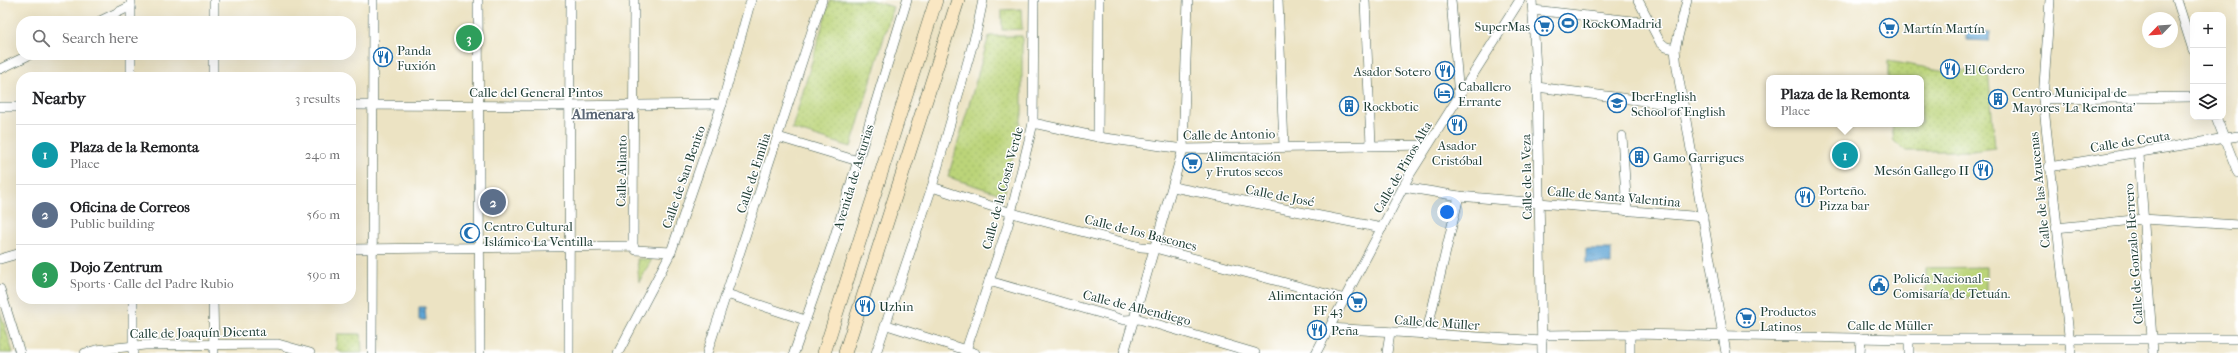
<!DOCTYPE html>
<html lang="en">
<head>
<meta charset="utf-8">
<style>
	body { margin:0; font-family:"IM FELL French Canon",serif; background:#f2f2f2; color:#202124 }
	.controls { position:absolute; right:12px; top:12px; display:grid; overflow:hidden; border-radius:8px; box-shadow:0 4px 16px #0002 }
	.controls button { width:36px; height:36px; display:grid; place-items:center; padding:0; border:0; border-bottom:1px solid #e0e0e0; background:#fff; color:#202124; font:20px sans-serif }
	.compass { position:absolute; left:2142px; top:12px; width:36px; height:36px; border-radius:50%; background:#fff; box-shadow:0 4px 16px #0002; rotate:245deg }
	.you { position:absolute; left:1447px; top:212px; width:14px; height:14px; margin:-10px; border:3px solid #fff; border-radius:50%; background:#1a73e8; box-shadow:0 0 0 6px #1a73e833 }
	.badge { display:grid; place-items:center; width:26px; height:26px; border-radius:50%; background:#7c3aed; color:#fff; font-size:13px; font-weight:700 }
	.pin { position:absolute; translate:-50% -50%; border:2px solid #fff; box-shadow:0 1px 4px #0006 }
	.popup { position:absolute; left:1766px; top:75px; width:158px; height:52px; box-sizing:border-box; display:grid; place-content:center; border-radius:8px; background:#fff; filter:drop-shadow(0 1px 3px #0005); font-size:13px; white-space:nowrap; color:#757577 }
	.popup b { font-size:15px; color:#202124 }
	.popup::after { content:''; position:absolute; left:50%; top:100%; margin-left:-8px; border:8px solid transparent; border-top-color:#fff }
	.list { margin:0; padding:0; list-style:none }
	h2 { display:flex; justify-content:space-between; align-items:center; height:52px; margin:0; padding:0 16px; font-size:17px }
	h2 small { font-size:13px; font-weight:400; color:#757577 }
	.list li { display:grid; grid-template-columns:26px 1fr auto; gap:12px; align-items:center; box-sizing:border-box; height:60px; padding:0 16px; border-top:1px solid #e0e0e0 }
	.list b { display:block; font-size:15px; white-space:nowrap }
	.list p { margin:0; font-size:13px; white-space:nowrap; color:#757577 }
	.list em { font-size:13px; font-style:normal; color:#757577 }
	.icon { flex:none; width:22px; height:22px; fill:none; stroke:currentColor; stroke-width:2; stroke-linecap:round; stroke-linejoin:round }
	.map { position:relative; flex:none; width:2238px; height:353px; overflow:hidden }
	.search { position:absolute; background:#fff; box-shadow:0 4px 16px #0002; left:16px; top:16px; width:340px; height:44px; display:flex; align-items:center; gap:10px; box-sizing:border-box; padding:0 14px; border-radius:16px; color:#757577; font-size:15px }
	.panel { position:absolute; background:#fff; box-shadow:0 4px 16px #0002; left:16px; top:72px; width:340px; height:232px; border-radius:16px }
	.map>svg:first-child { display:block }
</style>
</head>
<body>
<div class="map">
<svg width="2238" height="353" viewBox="0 0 2238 353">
	<defs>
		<pattern id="park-dots" width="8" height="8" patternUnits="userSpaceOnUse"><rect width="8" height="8" fill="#bbd479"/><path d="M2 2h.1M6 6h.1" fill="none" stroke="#a0b769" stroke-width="1.8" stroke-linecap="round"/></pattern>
		<pattern id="water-ripples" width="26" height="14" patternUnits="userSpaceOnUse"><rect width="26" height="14" fill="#5fa4d4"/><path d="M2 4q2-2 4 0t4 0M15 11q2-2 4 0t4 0" fill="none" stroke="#4e87ad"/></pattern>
	</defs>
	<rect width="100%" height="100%" fill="#fff"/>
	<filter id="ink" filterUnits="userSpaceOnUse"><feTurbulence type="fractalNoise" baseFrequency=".025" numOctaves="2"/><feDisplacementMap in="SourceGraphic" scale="8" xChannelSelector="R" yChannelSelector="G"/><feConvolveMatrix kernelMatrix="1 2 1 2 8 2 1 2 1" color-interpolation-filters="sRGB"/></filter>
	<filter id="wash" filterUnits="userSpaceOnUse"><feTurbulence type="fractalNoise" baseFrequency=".012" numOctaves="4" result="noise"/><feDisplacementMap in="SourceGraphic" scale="16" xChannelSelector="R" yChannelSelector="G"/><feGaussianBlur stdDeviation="0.9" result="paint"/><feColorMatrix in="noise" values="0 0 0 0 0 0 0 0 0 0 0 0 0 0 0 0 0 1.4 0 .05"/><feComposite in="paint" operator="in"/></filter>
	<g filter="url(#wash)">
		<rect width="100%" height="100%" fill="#ece3c3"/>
		<g fill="url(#park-dots)" stroke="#6d8856">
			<polygon points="830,0 870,0 893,7 851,147 792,129"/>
			<polygon points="1021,9 1022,29 1002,30 1002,10"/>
			<polygon points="989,36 1022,36 1022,115 1004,195 948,177"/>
			<polygon points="1888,61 1952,72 1988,69 1995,148 1972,151 1906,151 1894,141 1892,124 1921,124 1921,78 1888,78"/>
			<polygon points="637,259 652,259 639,282"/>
			<polygon points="0,311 13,353 0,353"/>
			<polygon points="337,334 361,334 362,353 342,353 336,349"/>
		</g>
		<polygon fill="#bbd479" stroke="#6d8856" points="1986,267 1986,297 1926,297 1926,268"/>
		<g fill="url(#water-ripples)" stroke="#3f7084">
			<polygon points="1966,31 1990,32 1989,41 1966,40"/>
			<polygon points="1586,249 1611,249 1611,264 1586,263"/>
			<polygon points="425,307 426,320 419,320 419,307"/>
		</g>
	</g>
	<g filter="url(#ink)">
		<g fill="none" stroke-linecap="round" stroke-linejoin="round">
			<defs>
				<g id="street">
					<polyline points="478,0 480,353"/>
					<polyline points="1278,0 1284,146"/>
					<polyline points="1365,0 1371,145"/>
					<polyline points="1451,0 1459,97"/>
					<polyline points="1532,0 1537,87 1542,353"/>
					<polyline points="1638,0 1660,42 1666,47 1675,49"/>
					<polyline points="1687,0 1675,49 1677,68 1726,353"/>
					<polyline points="2050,0 2043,99 2071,353"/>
					<polyline points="2177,0 2193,50"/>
					<polyline points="131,1 131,21"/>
					<polyline points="1533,10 1651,23"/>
					<polyline points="100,21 131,6"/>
					<polyline points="214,21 214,0"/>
					<polyline points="0,69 29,55"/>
					<polyline points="131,77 131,55"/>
					<polyline points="213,77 213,55"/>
					<polyline points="1537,87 1683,106"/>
					<polyline points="2043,99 2193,97"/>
					<polyline points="351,105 559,106 722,104"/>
					<polyline points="0,107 21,107"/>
					<polyline points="2216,117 2238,173"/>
					<polyline points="1033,123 1098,137 1183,149 1428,145"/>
					<polyline points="1622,136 1627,211"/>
					<polyline points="778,137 858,161"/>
					<polyline points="1098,137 1099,0"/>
					<polyline points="2139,154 2153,353"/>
					<polyline points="2049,167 2238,136"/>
					<polyline points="932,187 1012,213 1141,247 1155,248 1345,299"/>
					<polyline points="1173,187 1382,228"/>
					<polyline points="1403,187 1459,196 1703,217"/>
					<polyline points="2056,228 2143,219 2238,225"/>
					<polyline points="633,246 634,0"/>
					<polyline points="351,249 633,246 636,250 671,252"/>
					<polyline points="0,259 21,253"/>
					<polyline points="989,281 1124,320 1139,319 1255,353"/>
					<polyline points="0,289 20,353"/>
					<polyline points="727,294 805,320"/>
					<polyline points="213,299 214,353"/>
					<polyline points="887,325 975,353"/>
					<polyline points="1329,328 1542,341"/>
					<polyline points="1426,335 1459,196"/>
					<polyline points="1542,335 1630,334 1909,339 2238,339"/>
					<polyline points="85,353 96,350 145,345 278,344 310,353"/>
					<polyline points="133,353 133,299"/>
					<polyline points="372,353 373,0"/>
					<polyline points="569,353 570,0"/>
					<polyline points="618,353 671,252 722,104 751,0"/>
					<polyline points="707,353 822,0"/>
					<polyline points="794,353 833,242 907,0"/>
					<polyline points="876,353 932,187 977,29 983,0"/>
					<polyline points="965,353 1008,225 1030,136 1033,123 1034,0"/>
					<polyline points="1124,353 1183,149 1188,0"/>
					<polyline points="1316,353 1410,174 1520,0"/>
					<polyline points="1387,353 1390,332"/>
					<polyline points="1630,353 1630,334"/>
					<polyline points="1860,353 1861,338"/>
					<polyline points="1909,353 1909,339"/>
				</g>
				<g id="secondary">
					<polyline points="824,353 936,0"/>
					<polyline points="845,353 958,0"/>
				</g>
			</defs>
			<use href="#street" stroke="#3e5649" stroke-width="10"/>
			<use href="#secondary" stroke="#3e5649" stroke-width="14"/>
			<use href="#street" stroke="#fff" stroke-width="9"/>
			<use href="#secondary" stroke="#fae7c3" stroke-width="13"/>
		</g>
	</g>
	<defs>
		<symbol id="stadium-ring" viewBox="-11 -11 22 22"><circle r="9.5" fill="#fff" stroke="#1f6fb2" stroke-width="1.5"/><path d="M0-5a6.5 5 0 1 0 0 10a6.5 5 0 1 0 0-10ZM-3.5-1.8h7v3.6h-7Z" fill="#1f6fb2"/></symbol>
		<symbol id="supermarket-ring" viewBox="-11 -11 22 22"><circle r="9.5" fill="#fff" stroke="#1f6fb2" stroke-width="1.5"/><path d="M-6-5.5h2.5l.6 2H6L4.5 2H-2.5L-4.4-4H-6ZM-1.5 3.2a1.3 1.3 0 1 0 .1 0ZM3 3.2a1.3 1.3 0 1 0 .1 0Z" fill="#1f6fb2"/></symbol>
		<symbol id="restaurant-ring" viewBox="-11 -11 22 22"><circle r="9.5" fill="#fff" stroke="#1f6fb2" stroke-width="1.5"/><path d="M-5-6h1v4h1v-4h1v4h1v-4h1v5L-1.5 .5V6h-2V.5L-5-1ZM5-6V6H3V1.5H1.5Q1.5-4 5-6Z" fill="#1f6fb2"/></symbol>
		<symbol id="hotel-ring" viewBox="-11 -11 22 22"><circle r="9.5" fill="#fff" stroke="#1f6fb2" stroke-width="1.5"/><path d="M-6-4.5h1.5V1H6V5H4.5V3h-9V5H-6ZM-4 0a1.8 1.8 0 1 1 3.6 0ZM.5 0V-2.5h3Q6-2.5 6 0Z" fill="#1f6fb2"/></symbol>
		<symbol id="building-ring" viewBox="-11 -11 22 22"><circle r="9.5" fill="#fff" stroke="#1f6fb2" stroke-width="1.5"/><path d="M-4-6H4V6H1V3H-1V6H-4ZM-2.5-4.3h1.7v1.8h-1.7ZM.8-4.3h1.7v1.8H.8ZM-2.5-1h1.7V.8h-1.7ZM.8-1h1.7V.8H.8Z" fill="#1f6fb2"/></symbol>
		<symbol id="school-ring" viewBox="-11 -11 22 22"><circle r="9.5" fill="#fff" stroke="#1f6fb2" stroke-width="1.5"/><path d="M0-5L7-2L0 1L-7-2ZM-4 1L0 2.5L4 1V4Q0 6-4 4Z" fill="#1f6fb2"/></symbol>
		<symbol id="mosque-ring" viewBox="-11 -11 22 22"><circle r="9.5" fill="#fff" stroke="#1f6fb2" stroke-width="1.5"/><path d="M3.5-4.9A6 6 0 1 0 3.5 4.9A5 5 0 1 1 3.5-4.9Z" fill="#1f6fb2"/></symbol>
		<symbol id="civic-ring" viewBox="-11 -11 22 22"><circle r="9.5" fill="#fff" stroke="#1f6fb2" stroke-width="1.5"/><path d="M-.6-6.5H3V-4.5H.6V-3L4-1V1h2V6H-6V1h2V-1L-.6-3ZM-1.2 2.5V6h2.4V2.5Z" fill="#1f6fb2"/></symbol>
	</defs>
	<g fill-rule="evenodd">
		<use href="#stadium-ring" x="1557" y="12" width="22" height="22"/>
		<use href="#supermarket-ring" x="1533" y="15" width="22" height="22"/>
		<use href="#supermarket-ring" x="1878" y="17" width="22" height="22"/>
		<use href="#restaurant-ring" x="372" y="46" width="22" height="22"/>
		<use href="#restaurant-ring" x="1939" y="58" width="22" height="22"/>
		<use href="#restaurant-ring" x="1434" y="60" width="22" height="22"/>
		<use href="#hotel-ring" x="1433" y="82" width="22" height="22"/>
		<use href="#building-ring" x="1987" y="88" width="22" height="22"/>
		<use href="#school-ring" x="1606" y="92" width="22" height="22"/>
		<use href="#building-ring" x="1338" y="95" width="22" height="22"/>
		<use href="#restaurant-ring" x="1446" y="114" width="22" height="22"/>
		<use href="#building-ring" x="1628" y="146" width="22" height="22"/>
		<use href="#supermarket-ring" x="1181" y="152" width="22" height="22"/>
		<use href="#restaurant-ring" x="1972" y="159" width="22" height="22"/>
		<use href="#restaurant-ring" x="1794" y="186" width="22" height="22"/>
		<use href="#mosque-ring" x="459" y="222" width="22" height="22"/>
		<use href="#civic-ring" x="1868" y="274" width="22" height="22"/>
		<use href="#supermarket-ring" x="1346" y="291" width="22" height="22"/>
		<use href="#restaurant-ring" x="854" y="295" width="22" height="22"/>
		<use href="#supermarket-ring" x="1735" y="307" width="22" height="22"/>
		<use href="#restaurant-ring" x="1306" y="319" width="22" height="22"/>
	</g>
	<g text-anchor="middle" stroke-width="3" stroke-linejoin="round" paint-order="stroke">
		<g font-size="13" fill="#1f3d34" stroke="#fff" text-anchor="start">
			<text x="1582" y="28">RockOMadrid</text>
			<text x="1530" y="31" text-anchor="end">SuperMas</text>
			<text x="1903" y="33">Martín Martín</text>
			<text x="397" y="55">Panda<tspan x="397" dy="15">Fuxión</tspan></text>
			<text x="1964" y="74">El Cordero</text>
			<text x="1431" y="76" text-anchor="end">Asador Sotero</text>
			<text x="1458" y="91">Caballero<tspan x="1458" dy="15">Errante</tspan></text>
			<text x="2012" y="97">Centro Municipal de<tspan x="2012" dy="15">Mayores 'La Remonta'</tspan></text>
			<text x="1631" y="101">IberEnglish<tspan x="1631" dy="15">School of English</tspan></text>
			<text x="1363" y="111">Rockbotic</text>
			<text x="1457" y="150" text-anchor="middle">Asador<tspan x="1457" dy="15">Cristóbal</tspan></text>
			<text x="1206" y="161">Alimentación<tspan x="1206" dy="15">y Frutos secos</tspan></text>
			<text x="1653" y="162">Gamo Garrigues</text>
			<text x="1969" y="175" text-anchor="end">Mesón Gallego II</text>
			<text x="1819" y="195">Porteño.<tspan x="1819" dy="15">Pizza bar</tspan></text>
			<text x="484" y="231">Centro Cultural<tspan x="484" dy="15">Islámico La Ventilla</tspan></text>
			<text x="1893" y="283">Policía Nacional -<tspan x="1893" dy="15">Comisaría de Tetuán.</tspan></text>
			<text x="1343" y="300" text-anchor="end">Alimentación<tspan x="1343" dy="15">FF 43</tspan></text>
			<text x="879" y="311">Uzhin</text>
			<text x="1760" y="316">Productos<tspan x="1760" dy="15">Latinos</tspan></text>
			<text x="1331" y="335">Peña</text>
		</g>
		<g font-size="13" fill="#1f3d34" stroke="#fff">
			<text x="536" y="97">Calle del General Pintos</text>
			<text transform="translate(1229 134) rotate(-1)" y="5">Calle de Antonio</text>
			<text transform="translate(2130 141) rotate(-9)" y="5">Calle de Ceuta</text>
			<text transform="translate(1402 167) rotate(-60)" y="5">Calle de Pinos Alta</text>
			<text transform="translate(621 171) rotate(-89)" y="5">Calle Ailanto</text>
			<text transform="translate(753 173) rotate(-72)" y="5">Calle de Emilia</text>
			<text transform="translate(683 177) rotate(-71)" y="5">Calle de San Benito</text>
			<text transform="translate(853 177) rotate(-73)" y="5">Avenida de Asturias</text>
			<text transform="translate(1526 177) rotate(-91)" y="5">Calle de la Veza</text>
			<text transform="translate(1002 188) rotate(-75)" y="5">Calle de la Costa Verde</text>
			<text transform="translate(2039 190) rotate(-96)" y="5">Calle de las Azucenas</text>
			<text transform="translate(1280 195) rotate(11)" y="5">Calle de José</text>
			<text transform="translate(1614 196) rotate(5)" y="5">Calle de Santa Valentina</text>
			<text transform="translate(1141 232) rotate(14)" y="5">Calle de los Bascones</text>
			<text transform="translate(2133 254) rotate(-94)" y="5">Calle de Gonzalo Herrero</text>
			<text transform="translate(1137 307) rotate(14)" y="5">Calle de Albendiego</text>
			<text transform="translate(1437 322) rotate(4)" y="5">Calle de Müller</text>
			<text x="1890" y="330">Calle de Müller</text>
			<text transform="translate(198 332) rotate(-1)" y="5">Calle de Joaquín Dicenta</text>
		</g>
		<g font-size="15" font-weight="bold" fill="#5b6775" stroke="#fff">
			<text x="603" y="119">Almenara</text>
		</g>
	</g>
</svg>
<div class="controls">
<button>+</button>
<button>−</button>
<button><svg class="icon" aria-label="layers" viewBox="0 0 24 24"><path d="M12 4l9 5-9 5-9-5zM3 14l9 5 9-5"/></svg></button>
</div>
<svg class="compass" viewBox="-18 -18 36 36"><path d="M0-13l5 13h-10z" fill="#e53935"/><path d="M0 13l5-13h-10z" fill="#757577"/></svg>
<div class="you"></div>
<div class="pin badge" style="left:1845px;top:155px;background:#0f9aa8">1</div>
<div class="popup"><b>Plaza de la Remonta</b>Place</div>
<div class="pin badge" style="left:493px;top:202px;background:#5c6f8a">2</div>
<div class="pin badge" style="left:469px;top:38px;background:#2e9e5b">3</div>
<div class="search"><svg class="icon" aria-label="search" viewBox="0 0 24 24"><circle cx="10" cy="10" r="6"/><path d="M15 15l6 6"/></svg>Search here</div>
<section class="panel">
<h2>Nearby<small>3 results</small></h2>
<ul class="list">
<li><span class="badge" style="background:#0f9aa8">1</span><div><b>Plaza de la Remonta</b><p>Place</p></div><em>240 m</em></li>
<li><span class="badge" style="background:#5c6f8a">2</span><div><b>Oficina de Correos</b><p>Public building</p></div><em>560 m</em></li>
<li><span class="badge" style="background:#2e9e5b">3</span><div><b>Dojo Zentrum</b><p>Sports · Calle del Padre Rubio</p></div><em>590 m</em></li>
</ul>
</section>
</div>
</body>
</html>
